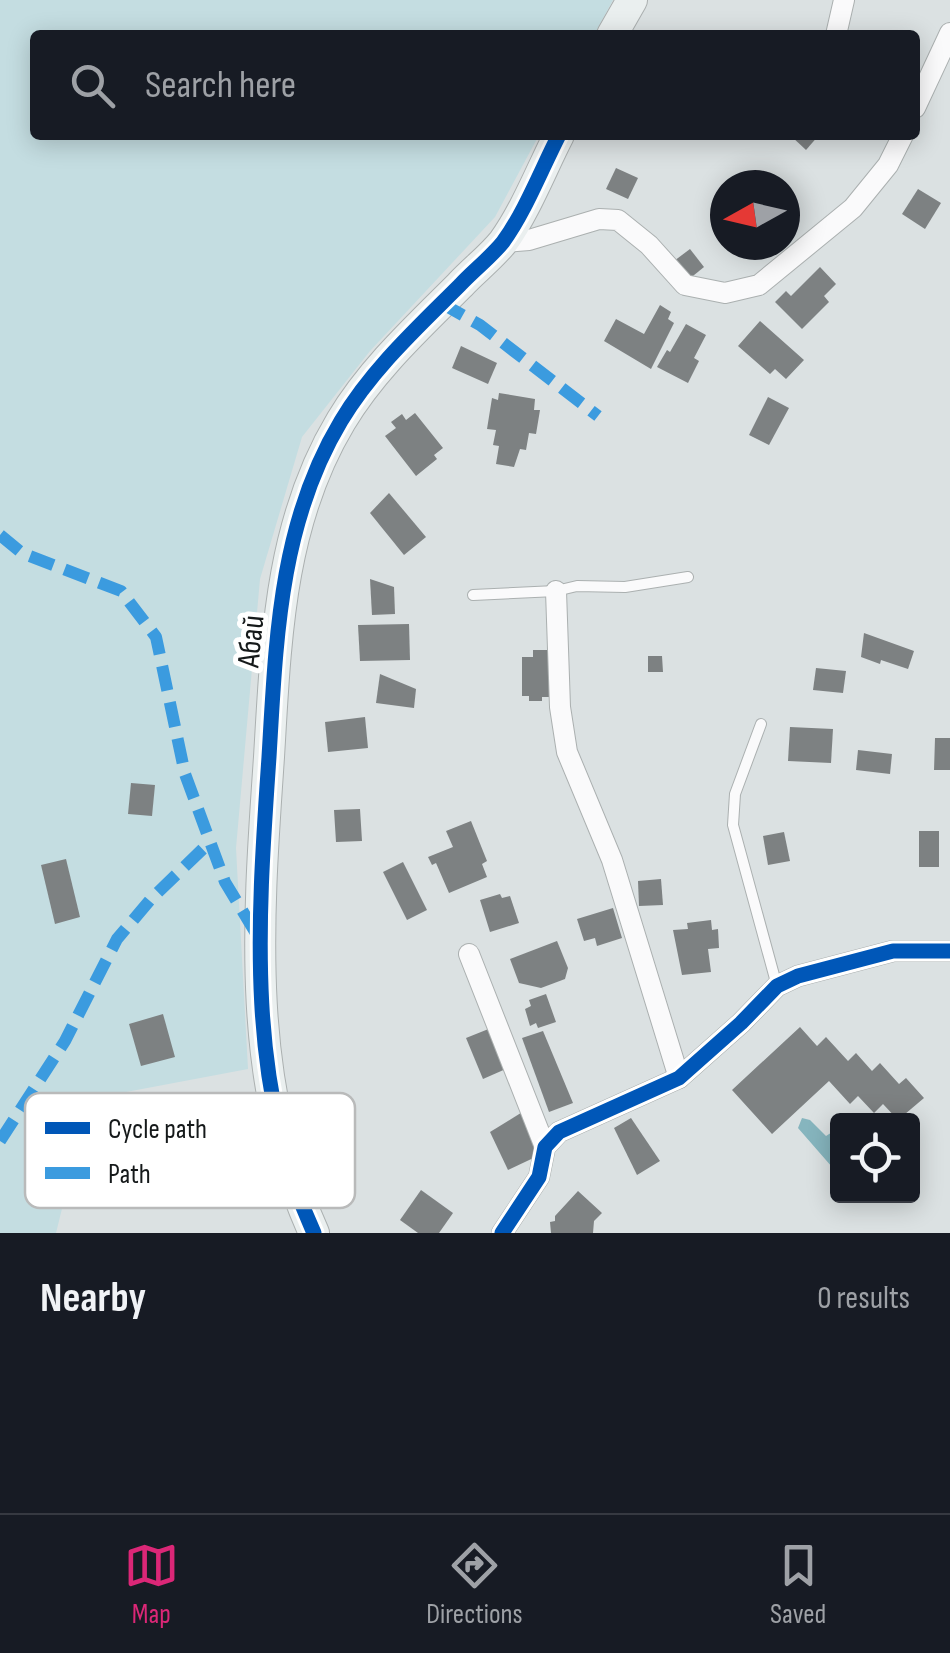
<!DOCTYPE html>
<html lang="en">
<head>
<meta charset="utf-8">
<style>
	body { margin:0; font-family:"Sofia Sans Condensed",sans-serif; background:#242831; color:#f1f3f6 }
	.controls { position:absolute; right:30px; bottom:30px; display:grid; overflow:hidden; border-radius:10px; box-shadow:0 5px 25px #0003 }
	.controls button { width:90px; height:90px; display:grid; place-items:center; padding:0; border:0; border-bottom:2px solid #363941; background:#171b24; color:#f1f3f6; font:50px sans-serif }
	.compass { position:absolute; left:710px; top:170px; width:90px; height:90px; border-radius:50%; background:#171b24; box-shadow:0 5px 25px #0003; rotate:262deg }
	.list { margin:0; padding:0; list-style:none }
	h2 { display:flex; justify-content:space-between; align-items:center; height:130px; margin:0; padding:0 40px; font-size:42px }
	h2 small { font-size:32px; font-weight:400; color:#9ea1a6 }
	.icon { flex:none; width:55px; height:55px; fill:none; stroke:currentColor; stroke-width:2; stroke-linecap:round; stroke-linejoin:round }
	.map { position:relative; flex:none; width:950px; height:1233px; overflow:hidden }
	.search { position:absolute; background:#171b24; box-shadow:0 5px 25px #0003; left:30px; right:30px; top:30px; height:110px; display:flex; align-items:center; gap:25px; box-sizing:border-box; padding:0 35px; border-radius:10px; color:#9ea1a6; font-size:38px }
	.sheet { height:280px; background:#171b24 }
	nav { display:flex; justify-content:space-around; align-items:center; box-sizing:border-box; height:140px; border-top:2px solid #363941; background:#171b24; font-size:28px; color:#9ea1a6 }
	nav a { display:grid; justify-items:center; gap:5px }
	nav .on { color:#db2777 }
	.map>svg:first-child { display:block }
</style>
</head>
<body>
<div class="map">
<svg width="950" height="1233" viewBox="0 0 950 1233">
	<rect width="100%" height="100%" fill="#dbe1e2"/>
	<polygon fill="#c4dde1" points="0,0 613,0 594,35 35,35 35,135 539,135 495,217 370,351 302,437 260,579 236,848 248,1069 89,1099 56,1233 0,1233"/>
	<polygon fill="#86b5be" points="802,1118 810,1120 826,1136 837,1129 837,1162 832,1167 798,1128"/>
	<g fill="#7d8182">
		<polygon points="790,135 819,135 806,150"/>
		<polygon points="616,168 638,178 628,199 606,189"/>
		<polygon points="761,173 770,185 746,185"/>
		<polygon points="918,189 941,203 925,229 902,214"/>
		<polygon points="690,249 704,267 688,280 674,261"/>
		<polygon points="820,267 836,284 824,296 829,302 802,329 775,302 786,291 791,296"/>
		<polygon points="660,305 671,312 668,319 674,323 651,369 604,341 616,319 644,334"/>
		<polygon points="760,321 804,360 786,379 775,369 770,374 738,346"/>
		<polygon points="686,324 706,335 694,358 699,361 688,383 657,367 667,350 670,352"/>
		<polygon points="461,346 497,363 488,384 452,368"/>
		<polygon points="499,393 535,399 534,410 540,410 536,434 529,433 526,450 520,449 514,467 496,464 499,446 493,445 496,430 487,429 492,398 498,400"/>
		<polygon points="768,397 789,408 769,445 749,435"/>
		<polygon points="415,413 443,448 434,455 437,459 416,476 385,436 396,428 391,422 402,414 406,420"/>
		<polygon points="389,493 426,537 404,555 370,513"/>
		<polygon points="370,579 394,587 395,614 372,615"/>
		<polygon points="409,624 410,660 360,661 358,625"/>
		<polygon points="864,633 914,651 908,669 881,660 880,664 861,657"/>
		<polygon points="533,650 555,650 550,697 542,697 542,701 529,701 529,696 522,696 522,657 533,657"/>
		<polygon points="648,656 662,656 663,672 648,672"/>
		<polygon points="816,668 846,671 843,693 813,690"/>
		<polygon points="380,674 416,689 414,708 376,703"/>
		<polygon points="365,717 368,748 328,752 325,722"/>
		<polygon points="790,727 833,729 831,763 788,761"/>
		<polygon points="935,738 950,738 950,770 934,770"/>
		<polygon points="858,750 892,754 890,774 856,770"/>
		<polygon points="131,783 155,785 152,816 128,814"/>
		<polygon points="360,809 362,841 336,842 334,810"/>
		<polygon points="471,821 487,861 482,864 487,877 449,893 436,863 432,865 428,857 453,847 446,831"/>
		<rect x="919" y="831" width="20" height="36"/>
		<polygon points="784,832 790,861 768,865 763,836"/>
		<polygon points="66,859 80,917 55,924 41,865"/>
		<polygon points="403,862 427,910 407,920 383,872"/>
		<polygon points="661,879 663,905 639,906 638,881"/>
		<polygon points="500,894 502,898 510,896 519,923 490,932 480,900"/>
		<polygon points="613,908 622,938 597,946 595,938 584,941 577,919"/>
		<polygon points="711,920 712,930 718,929 719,948 708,949 711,972 682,975 673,930 688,929 687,923"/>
		<polygon points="557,941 568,968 565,979 541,988 519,983 510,959"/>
		<polygon points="546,994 556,1022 538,1028 536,1023 530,1026 525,1009 531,1006 529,1000"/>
		<polygon points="163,1014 175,1057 141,1066 129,1024"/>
		<polygon points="800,1027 817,1046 826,1037 848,1061 856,1053 872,1071 880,1063 899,1084 906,1078 924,1098 898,1120 883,1104 874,1113 858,1096 850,1104 829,1081 772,1134 732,1090"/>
		<polygon points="491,1028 508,1068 483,1079 466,1038"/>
		<polygon points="543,1031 573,1103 549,1112 522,1038"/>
		<polygon points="524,1111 544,1153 508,1170 490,1132"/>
		<polygon points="631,1118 660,1161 637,1175 614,1128"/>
		<polygon points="421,1190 453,1213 439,1233 418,1233 400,1220"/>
		<polygon points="578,1191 602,1213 594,1221 593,1233 551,1233 550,1222 555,1221 555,1216"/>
	</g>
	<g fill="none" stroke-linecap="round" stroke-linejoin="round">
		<defs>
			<g id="lane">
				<polyline points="473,595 556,591 577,586 625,587 688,577"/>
				<polyline points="761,724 735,794 733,825 777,986"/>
			</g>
			<g id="street">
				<polyline points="836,35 844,0"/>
				<polyline points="915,108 950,33"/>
				<polyline points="503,242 529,240 599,219 618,220 649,245 685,285 725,293 759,285 853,208 888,165 903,135"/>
				<polyline points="556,591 560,707 567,752 612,860 679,1078"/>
				<polyline points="469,954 545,1147"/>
				<polyline points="502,1233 539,1177 545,1147 559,1132 679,1078 741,1023 777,986 798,976 893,951 950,951"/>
			</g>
			<g id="secondary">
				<polyline points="612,35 632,0"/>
				<path d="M314,1233C245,1083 258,917 269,757C276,641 279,524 341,421C372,369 418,327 460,285C473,271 491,257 503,242C525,212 542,168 559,135"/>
			</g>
		</defs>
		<use href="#lane" stroke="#abb0b0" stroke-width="12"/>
		<use href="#street" stroke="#abb0b0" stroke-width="22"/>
		<use href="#secondary" stroke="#abb0b0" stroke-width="32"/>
		<use href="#lane" stroke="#fafafb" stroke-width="10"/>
		<use href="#street" stroke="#fafafb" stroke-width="20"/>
		<use href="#secondary" stroke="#eaefef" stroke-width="30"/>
		<g stroke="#3b9bdf" stroke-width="12" stroke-dasharray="25 12" stroke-linecap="butt">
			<polyline points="441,303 480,325 598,416"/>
			<polyline points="0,535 22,553 121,591 156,637 185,774 225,882 257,935"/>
			<polyline points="0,1141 65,1041 117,939 151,899 210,842"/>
		</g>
		<defs>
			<g id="cycleway">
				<path d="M314,1233C245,1083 258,917 269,757C276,641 279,524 341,421C372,369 418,327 460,285C473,271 491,257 503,242C525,212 542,168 559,135"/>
				<polyline points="502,1233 539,1177 545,1147 559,1132 679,1078 741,1023 777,986 798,976 893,951 950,951"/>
			</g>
		</defs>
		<use href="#cycleway" stroke="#fff" stroke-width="21"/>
		<use href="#cycleway" stroke="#0057b8" stroke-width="15"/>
	</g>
	<g text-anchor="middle" stroke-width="10" stroke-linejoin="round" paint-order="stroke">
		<g font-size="32" fill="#15191a" stroke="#fff">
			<text transform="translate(250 641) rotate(-84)" y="11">Абай</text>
		</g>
	</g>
	<rect x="25" y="1093" width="330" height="115" rx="15" fill="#fff" stroke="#b9baba" stroke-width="2.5"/>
	<rect x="45" y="1122" width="45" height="12" fill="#0057b8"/>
	<rect x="45" y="1167" width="45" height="12" fill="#3b9bdf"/>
	<g font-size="28" fill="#15191a">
		<text x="108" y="1138">Cycle path</text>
		<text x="108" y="1183">Path</text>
	</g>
</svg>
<div class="controls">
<button><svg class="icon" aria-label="locate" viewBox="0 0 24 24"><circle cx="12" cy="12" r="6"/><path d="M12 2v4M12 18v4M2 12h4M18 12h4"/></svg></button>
</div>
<svg class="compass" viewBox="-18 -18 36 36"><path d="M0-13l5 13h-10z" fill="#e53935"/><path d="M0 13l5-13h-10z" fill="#9ea1a6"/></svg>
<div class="search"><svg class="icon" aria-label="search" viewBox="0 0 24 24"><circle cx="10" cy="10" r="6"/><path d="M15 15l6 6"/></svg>Search here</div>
</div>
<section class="sheet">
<h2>Nearby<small>0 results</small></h2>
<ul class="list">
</ul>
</section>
<nav>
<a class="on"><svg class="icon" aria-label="map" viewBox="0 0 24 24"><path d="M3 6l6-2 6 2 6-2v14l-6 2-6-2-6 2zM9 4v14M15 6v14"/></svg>Map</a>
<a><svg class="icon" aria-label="directions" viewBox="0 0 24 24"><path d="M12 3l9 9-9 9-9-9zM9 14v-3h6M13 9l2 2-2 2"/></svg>Directions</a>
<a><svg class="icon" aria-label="saved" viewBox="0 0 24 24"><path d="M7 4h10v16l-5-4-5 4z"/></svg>Saved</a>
</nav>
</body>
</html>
